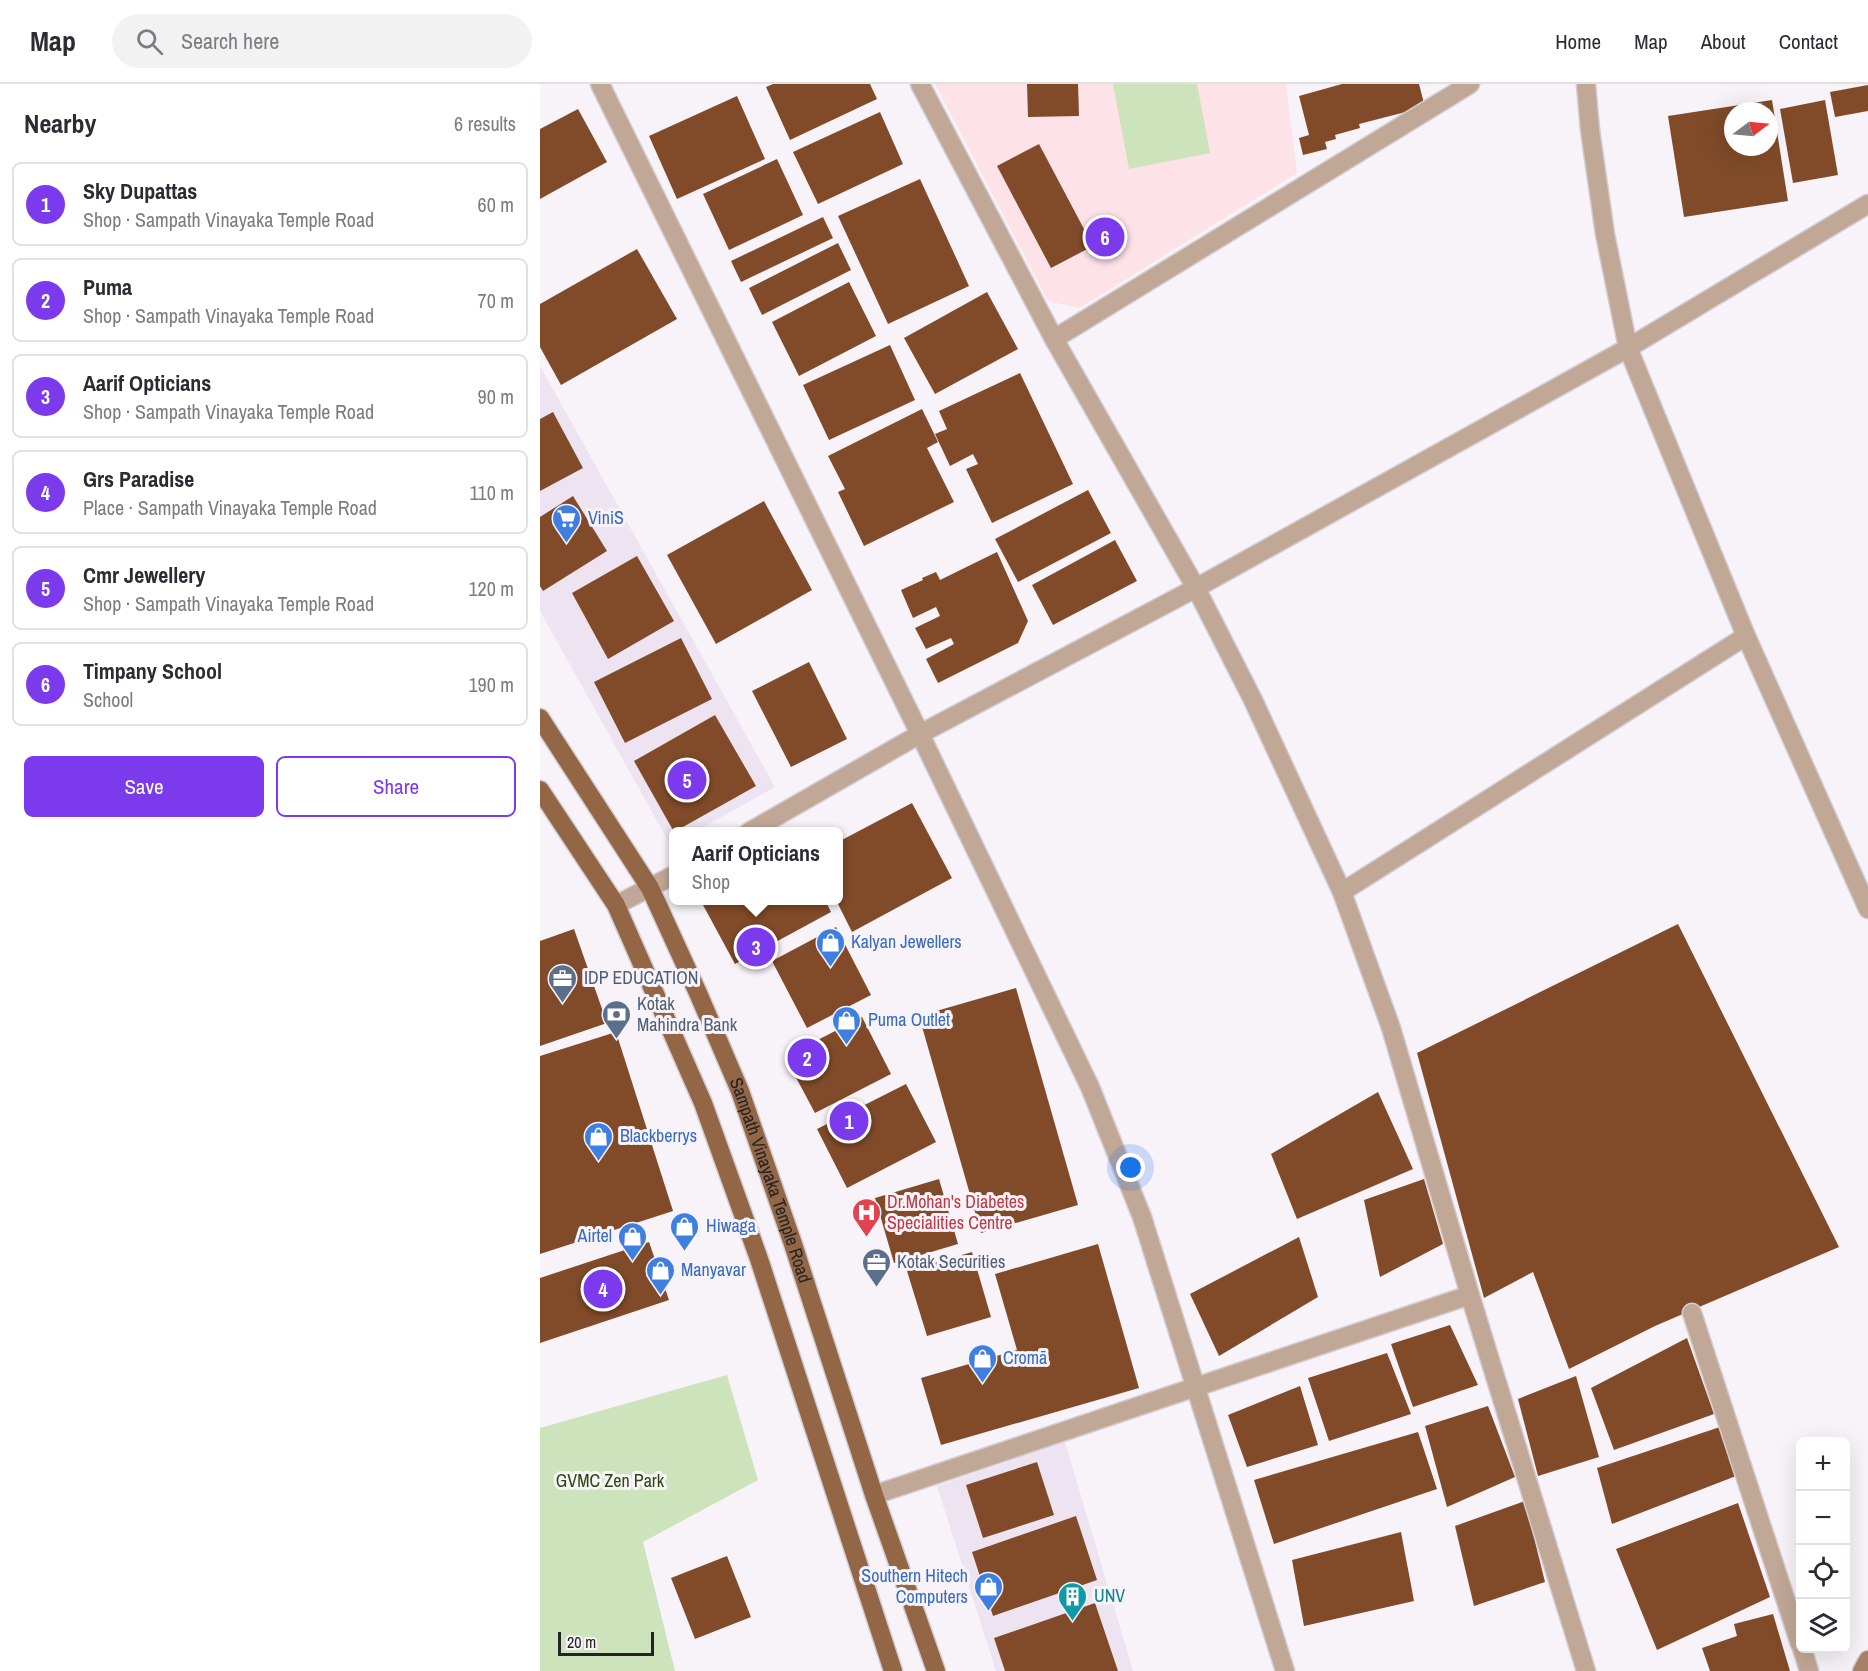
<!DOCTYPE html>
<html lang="en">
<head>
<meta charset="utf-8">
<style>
	body { margin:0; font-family:"Archivo Narrow",sans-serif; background:#f2f2f3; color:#2b2b33 }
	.controls { position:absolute; right:18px; bottom:18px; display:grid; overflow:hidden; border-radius:9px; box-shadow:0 6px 24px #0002 }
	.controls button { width:54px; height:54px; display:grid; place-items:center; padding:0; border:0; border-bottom:2px solid #e1e1e2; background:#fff; color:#2b2b33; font:30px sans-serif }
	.compass { position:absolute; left:1184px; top:18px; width:54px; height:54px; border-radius:50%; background:#fff; box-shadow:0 6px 24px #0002; rotate:74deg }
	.scale { position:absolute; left:18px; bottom:15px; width:96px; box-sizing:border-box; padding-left:6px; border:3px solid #242224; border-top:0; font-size:16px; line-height:21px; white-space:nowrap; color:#242224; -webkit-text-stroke:4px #f8f2f9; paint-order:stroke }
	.you { position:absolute; left:591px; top:1084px; width:21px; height:21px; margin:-15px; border:4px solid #fff; border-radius:50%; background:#1a73e8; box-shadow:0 0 0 9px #1a73e833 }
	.badge { display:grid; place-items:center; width:39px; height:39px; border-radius:50%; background:#7c3aed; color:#fff; font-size:20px; font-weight:700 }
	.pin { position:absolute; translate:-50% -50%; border:3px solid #fff; box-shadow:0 2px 6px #0006 }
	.popup { position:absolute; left:129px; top:743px; width:174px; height:78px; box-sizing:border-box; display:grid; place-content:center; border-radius:9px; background:#fff; filter:drop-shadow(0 2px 4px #0005); font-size:20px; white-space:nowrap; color:#7c7c81 }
	.popup b { font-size:22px; color:#2b2b33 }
	.popup::after { content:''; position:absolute; left:50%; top:100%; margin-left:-12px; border:12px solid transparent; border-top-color:#fff }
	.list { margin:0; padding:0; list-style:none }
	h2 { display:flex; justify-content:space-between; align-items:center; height:78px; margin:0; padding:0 24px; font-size:26px }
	h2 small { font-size:20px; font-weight:400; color:#7c7c81 }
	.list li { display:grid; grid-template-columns:39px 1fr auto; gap:18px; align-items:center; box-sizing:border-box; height:84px; margin:0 12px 12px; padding:0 12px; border:2px solid #e1e1e2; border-radius:9px }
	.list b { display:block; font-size:22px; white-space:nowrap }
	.list p { margin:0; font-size:20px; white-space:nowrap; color:#7c7c81 }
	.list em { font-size:20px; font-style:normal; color:#7c7c81 }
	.actions { display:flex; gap:12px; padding:18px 24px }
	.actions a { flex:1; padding:14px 0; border:2px solid #7c3aed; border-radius:9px; text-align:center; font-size:21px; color:#7c3aed }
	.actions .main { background:#7c3aed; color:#fff }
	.icon { flex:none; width:33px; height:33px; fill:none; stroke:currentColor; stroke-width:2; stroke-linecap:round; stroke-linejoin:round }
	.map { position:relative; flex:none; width:1328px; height:1587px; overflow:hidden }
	header { display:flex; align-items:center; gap:36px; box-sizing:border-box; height:84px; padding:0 30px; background:#fff; border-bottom:2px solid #e1e1e2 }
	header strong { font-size:28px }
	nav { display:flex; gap:33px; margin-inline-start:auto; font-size:21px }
	.search { width:420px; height:54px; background:#f2f2f3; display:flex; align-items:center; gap:15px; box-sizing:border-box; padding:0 21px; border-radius:33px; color:#7c7c81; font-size:22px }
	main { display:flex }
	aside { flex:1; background:#fff }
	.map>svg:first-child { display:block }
</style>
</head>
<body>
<header>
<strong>Map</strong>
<div class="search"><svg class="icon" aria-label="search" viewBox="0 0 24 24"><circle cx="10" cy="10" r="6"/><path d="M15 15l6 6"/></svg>Search here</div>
<nav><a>Home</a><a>Map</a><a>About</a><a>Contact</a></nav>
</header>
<main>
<aside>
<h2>Nearby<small>6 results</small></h2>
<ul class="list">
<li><span class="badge">1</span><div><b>Sky Dupattas</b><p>Shop · Sampath Vinayaka Temple Road</p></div><em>60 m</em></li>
<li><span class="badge">2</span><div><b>Puma</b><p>Shop · Sampath Vinayaka Temple Road</p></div><em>70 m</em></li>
<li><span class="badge">3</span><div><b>Aarif Opticians</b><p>Shop · Sampath Vinayaka Temple Road</p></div><em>90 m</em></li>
<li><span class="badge">4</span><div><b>Grs Paradise</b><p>Place · Sampath Vinayaka Temple Road</p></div><em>110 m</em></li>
<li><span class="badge">5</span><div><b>Cmr Jewellery</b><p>Shop · Sampath Vinayaka Temple Road</p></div><em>120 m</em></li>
<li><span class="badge">6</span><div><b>Timpany School</b><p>School</p></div><em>190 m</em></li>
</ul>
<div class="actions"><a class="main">Save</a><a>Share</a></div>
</aside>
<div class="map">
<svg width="1328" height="1587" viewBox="0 0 1328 1587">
	<rect width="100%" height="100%" fill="#f8f2f9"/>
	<g fill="#eee4f1">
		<polygon points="0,282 235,703 157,747 134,748 133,761 131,762 0,527"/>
		<polygon points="525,1358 593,1587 456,1587 397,1402"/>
	</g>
	<polygon fill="#fde2e8" points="395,0 746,0 757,89 540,224 508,217"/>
	<g fill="#cce3bc">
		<polygon points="573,0 657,0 670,69 589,85"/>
		<polygon points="187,1291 218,1396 103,1458 135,1587 0,1587 0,1344"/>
	</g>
	<g fill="#814b29" fill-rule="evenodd">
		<polygon points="233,0 330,0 337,15 250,56 226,3"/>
		<polygon points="487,0 538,0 539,32 488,33"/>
		<polygon points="802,0 879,0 885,23 819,40 820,44 795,51 796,55 785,58 787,65 763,71 759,54 769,51 759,12"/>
		<polygon points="1328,1 1328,27 1295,33 1290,8"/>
		<polygon points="197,12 225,75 137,115 109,52"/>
		<path d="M1232,16L1248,117L1144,133L1128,32ZM1193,27H1229V63H1193Z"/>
		<polygon points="1285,16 1298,91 1253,99 1240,25"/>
		<polygon points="38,25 67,78 0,115 0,45"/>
		<polygon points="340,28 363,80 278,120 253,68"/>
		<polygon points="499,60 553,162 511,184 457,82"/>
		<polygon points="237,75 263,131 189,166 163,110"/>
		<polygon points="380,95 429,202 348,240 298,132"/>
		<polygon points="283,133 293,154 201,198 191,177"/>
		<polygon points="298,159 311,186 222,231 209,204"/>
		<polygon points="97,165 137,235 21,301 0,263 0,220"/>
		<polygon points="309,198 336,252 259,292 232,238"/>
		<polygon points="447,208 478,265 395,310 364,254"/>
		<polygon points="350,261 375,316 289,356 263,301"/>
		<polygon points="480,289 533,400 452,439 426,385 438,380 433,370 410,382 395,350 407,345 399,327"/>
		<polygon points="382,325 398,358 387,364 414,418 324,462 298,408 305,405 288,372"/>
		<polygon points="13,328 43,384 0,407 0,335"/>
		<polygon points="548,406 571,449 478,498 455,455"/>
		<polygon points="33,412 67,467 3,507 0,502 0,433"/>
		<polygon points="224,417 272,506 176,560 127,471"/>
		<polygon points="575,456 597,497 513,541 492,501"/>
		<polygon points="457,468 488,537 478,559 398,599 386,575 414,560 411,554 386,565 375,544 400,532 396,523 373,534 361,506 383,496 382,494 396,488 400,496"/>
		<polygon points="97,472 134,537 68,575 32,509"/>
		<polygon points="141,554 172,615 85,659 54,598"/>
		<polygon points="269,578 307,655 251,683 212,607"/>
		<polygon points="175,631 216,702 134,748 94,677"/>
		<polygon points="372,719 412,794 312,848 296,816 298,816 298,758"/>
		<polygon points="172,816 285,816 291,828 195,880 163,821"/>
		<polygon points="1138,840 1299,1163 1115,1242 1029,1285 993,1188 944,1214 877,969"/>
		<polygon points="296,843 331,911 267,944 232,877"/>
		<polygon points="34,845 67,939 0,962 0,857"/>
		<polygon points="476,904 538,1121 441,1149 379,932"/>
		<polygon points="322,933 351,990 275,1029 245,973"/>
		<polygon points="76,948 133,1127 0,1170 0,972"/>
		<polygon points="366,1000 396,1058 307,1104 277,1045"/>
		<polygon points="838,1008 873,1085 757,1135 731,1070"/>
		<polygon points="399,1095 418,1160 354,1179 335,1114"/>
		<polygon points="884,1095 903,1160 840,1193 824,1116"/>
		<polygon points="759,1153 778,1213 679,1272 650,1210"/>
		<polygon points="109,1158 129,1216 0,1259 0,1194"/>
		<polygon points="558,1160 599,1304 401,1361 381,1294 477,1266 455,1190"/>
		<polygon points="432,1168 451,1233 387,1252 367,1187"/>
		<polygon points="910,1241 938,1301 873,1323 851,1260"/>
		<polygon points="1147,1254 1174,1330 1074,1366 1051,1304"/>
		<polygon points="847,1269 871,1330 789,1357 768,1294"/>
		<polygon points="1036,1292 1059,1373 998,1392 978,1315"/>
		<polygon points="760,1302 778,1361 707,1383 688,1331"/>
		<polygon points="948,1322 975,1393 907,1423 885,1342"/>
		<polygon points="1180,1343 1196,1392 1072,1440 1057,1384"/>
		<polygon points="878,1348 897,1405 734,1460 714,1396"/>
		<polygon points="497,1378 514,1431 443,1454 426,1401"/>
		<polygon points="985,1417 1005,1498 934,1522 915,1442"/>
		<polygon points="1198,1419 1230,1513 1117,1566 1076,1465"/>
		<polygon points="536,1432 557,1496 453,1532 432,1468"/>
		<polygon points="861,1448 874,1517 764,1542 752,1476"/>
		<polygon points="187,1472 211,1533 155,1555 131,1494"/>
		<polygon points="555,1519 578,1587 465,1587 454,1554"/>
		<polygon points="1233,1530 1250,1587 1170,1587 1162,1564 1197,1552 1194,1540"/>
	</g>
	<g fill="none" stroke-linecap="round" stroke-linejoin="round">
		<defs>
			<g id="street">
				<polyline points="60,0 380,650 550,1003 602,1133 745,1587"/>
				<polyline points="380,0 514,255 656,504 713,616 802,808 851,944 930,1211 1046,1587"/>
				<polyline points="1046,0 1050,46 1065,150 1088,264 1206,552 1328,825"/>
				<polyline points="514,255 930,0"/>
				<polyline points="209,748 380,650 656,504 1088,264 1328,120"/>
				<polyline points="802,808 1206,552"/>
				<polyline points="76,821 134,791"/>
				<polyline points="1152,1229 1260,1560"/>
				<polyline points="334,1411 930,1211"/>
				<polyline points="1262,1564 1269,1587"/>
			</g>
			<polyline id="secondary" points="1322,1587 1328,1576"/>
			<g id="primary">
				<path id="s1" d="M0,634L110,804L158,909L200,1007L253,1160L334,1411L396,1587"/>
				<polyline points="0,706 76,821 163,1019 219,1175 353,1587"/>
			</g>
		</defs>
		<use href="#street" stroke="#d2cdd3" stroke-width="21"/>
		<use href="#secondary" stroke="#d2cdd3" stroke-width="21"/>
		<use href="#primary" stroke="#d2cdd3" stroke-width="21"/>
		<use href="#street" stroke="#c1a795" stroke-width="18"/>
		<use href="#secondary" stroke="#a78167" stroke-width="18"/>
		<use href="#primary" stroke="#936646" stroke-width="18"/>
	</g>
	<defs>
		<symbol id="supermarket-pin" viewBox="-11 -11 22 30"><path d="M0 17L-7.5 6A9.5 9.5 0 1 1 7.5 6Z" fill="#3f7fe0" stroke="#f8f2f9"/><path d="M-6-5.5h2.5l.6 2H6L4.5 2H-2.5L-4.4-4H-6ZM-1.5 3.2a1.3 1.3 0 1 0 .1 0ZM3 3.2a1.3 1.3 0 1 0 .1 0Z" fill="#fff"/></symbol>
		<symbol id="shop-pin" viewBox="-11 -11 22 30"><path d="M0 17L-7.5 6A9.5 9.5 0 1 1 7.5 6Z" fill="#3f7fe0" stroke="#f8f2f9"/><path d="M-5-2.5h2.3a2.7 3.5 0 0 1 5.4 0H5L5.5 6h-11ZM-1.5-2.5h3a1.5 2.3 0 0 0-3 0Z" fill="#fff"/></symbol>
		<symbol id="office-pin" viewBox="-11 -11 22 30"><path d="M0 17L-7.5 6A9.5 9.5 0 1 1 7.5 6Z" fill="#5c6f8a" stroke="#f8f2f9"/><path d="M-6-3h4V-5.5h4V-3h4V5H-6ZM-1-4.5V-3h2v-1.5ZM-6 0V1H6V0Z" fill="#fff"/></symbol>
		<symbol id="bank-pin" viewBox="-11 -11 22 30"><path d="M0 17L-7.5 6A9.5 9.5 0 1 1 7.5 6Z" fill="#5c6f8a" stroke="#f8f2f9"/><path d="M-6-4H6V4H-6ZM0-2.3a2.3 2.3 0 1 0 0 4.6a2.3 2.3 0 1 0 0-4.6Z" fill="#fff"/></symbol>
		<symbol id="hospital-pin" viewBox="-11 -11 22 30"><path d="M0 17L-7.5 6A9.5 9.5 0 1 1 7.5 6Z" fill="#e0444e" stroke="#f8f2f9"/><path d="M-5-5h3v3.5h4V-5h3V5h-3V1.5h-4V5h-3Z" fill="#fff"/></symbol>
		<symbol id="building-pin" viewBox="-11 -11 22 30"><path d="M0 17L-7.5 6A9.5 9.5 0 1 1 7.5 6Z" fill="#0f9aa8" stroke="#f8f2f9"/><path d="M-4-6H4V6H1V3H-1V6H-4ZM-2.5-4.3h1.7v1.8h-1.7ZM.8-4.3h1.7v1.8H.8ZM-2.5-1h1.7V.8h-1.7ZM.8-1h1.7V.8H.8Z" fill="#fff"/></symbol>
	</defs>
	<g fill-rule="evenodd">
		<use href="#supermarket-pin" x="10" y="418" width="33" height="45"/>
		<use href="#shop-pin" x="274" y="842" width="33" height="45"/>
		<use href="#office-pin" x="6" y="878" width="33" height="45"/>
		<use href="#bank-pin" x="60" y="914" width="33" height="45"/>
		<use href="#shop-pin" x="290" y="920" width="33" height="45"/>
		<use href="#shop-pin" x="42" y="1036" width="33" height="45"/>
		<use href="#hospital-pin" x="310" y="1112" width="33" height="45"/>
		<use href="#shop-pin" x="128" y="1126" width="33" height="45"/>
		<use href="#shop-pin" x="76" y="1136" width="33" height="45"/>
		<use href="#office-pin" x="320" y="1162" width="33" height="45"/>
		<use href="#shop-pin" x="104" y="1170" width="33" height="45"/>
		<use href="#shop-pin" x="426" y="1258" width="33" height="45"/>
		<use href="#shop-pin" x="432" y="1486" width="33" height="45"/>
		<use href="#building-pin" x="516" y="1496" width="33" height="45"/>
	</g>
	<g text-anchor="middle" stroke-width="6" stroke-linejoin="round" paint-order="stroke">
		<g font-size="18" fill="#366cbe" stroke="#f8f2f9" text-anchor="start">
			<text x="48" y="440">ViniS</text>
			<text x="311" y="864">Kalyan Jewellers</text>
			<text x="328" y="942">Puma Outlet</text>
			<text x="80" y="1058">Blackberrys</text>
			<text x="166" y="1148">Hiwaga</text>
			<text x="72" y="1158" text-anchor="end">Airtel</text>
			<text x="141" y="1192">Manyavar</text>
			<text x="463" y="1280">Cromā</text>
			<text x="428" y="1498" text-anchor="end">Southern Hitech<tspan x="428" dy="21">Computers</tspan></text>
		</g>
		<g font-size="18" fill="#4e5e75" stroke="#f8f2f9" text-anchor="start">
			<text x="44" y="900">IDP EDUCATION</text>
			<text x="97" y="926">Kotak<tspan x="97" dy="21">Mahindra Bank</tspan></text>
			<text x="357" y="1184">Kotak Securities</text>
		</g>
		<g font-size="18" fill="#242224" stroke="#f8f2f9">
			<text dy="6" stroke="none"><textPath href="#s1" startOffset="519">Sampath Vinayaka Temple Road</textPath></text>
		</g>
		<g font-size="18" fill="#be3a42" stroke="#f8f2f9" text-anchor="start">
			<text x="347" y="1124">Dr.Mohan's Diabetes<tspan x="347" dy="21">Specialities Centre</tspan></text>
		</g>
		<g font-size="18" fill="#2b490a" stroke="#f8f2f9">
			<text x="70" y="1403">GVMC Zen Park</text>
		</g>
		<g font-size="18" fill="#0d838f" stroke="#f8f2f9" text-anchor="start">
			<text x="554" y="1518">UNV</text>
		</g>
	</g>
</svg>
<div class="controls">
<button>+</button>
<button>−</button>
<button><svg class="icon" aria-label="locate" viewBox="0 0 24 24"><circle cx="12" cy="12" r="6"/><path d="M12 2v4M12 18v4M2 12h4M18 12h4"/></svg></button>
<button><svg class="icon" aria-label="layers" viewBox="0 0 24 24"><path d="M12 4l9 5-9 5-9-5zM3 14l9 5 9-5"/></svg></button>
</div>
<svg class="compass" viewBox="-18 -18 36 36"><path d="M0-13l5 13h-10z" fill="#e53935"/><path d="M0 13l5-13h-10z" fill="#7c7c81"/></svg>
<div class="scale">20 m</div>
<div class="you"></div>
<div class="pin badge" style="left:309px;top:1037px">1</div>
<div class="pin badge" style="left:267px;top:974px">2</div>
<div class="pin badge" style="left:216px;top:863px">3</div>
<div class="popup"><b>Aarif Opticians</b>Shop</div>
<div class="pin badge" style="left:63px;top:1205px">4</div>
<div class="pin badge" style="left:147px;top:696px">5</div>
<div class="pin badge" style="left:565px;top:153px">6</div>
</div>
</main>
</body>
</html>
